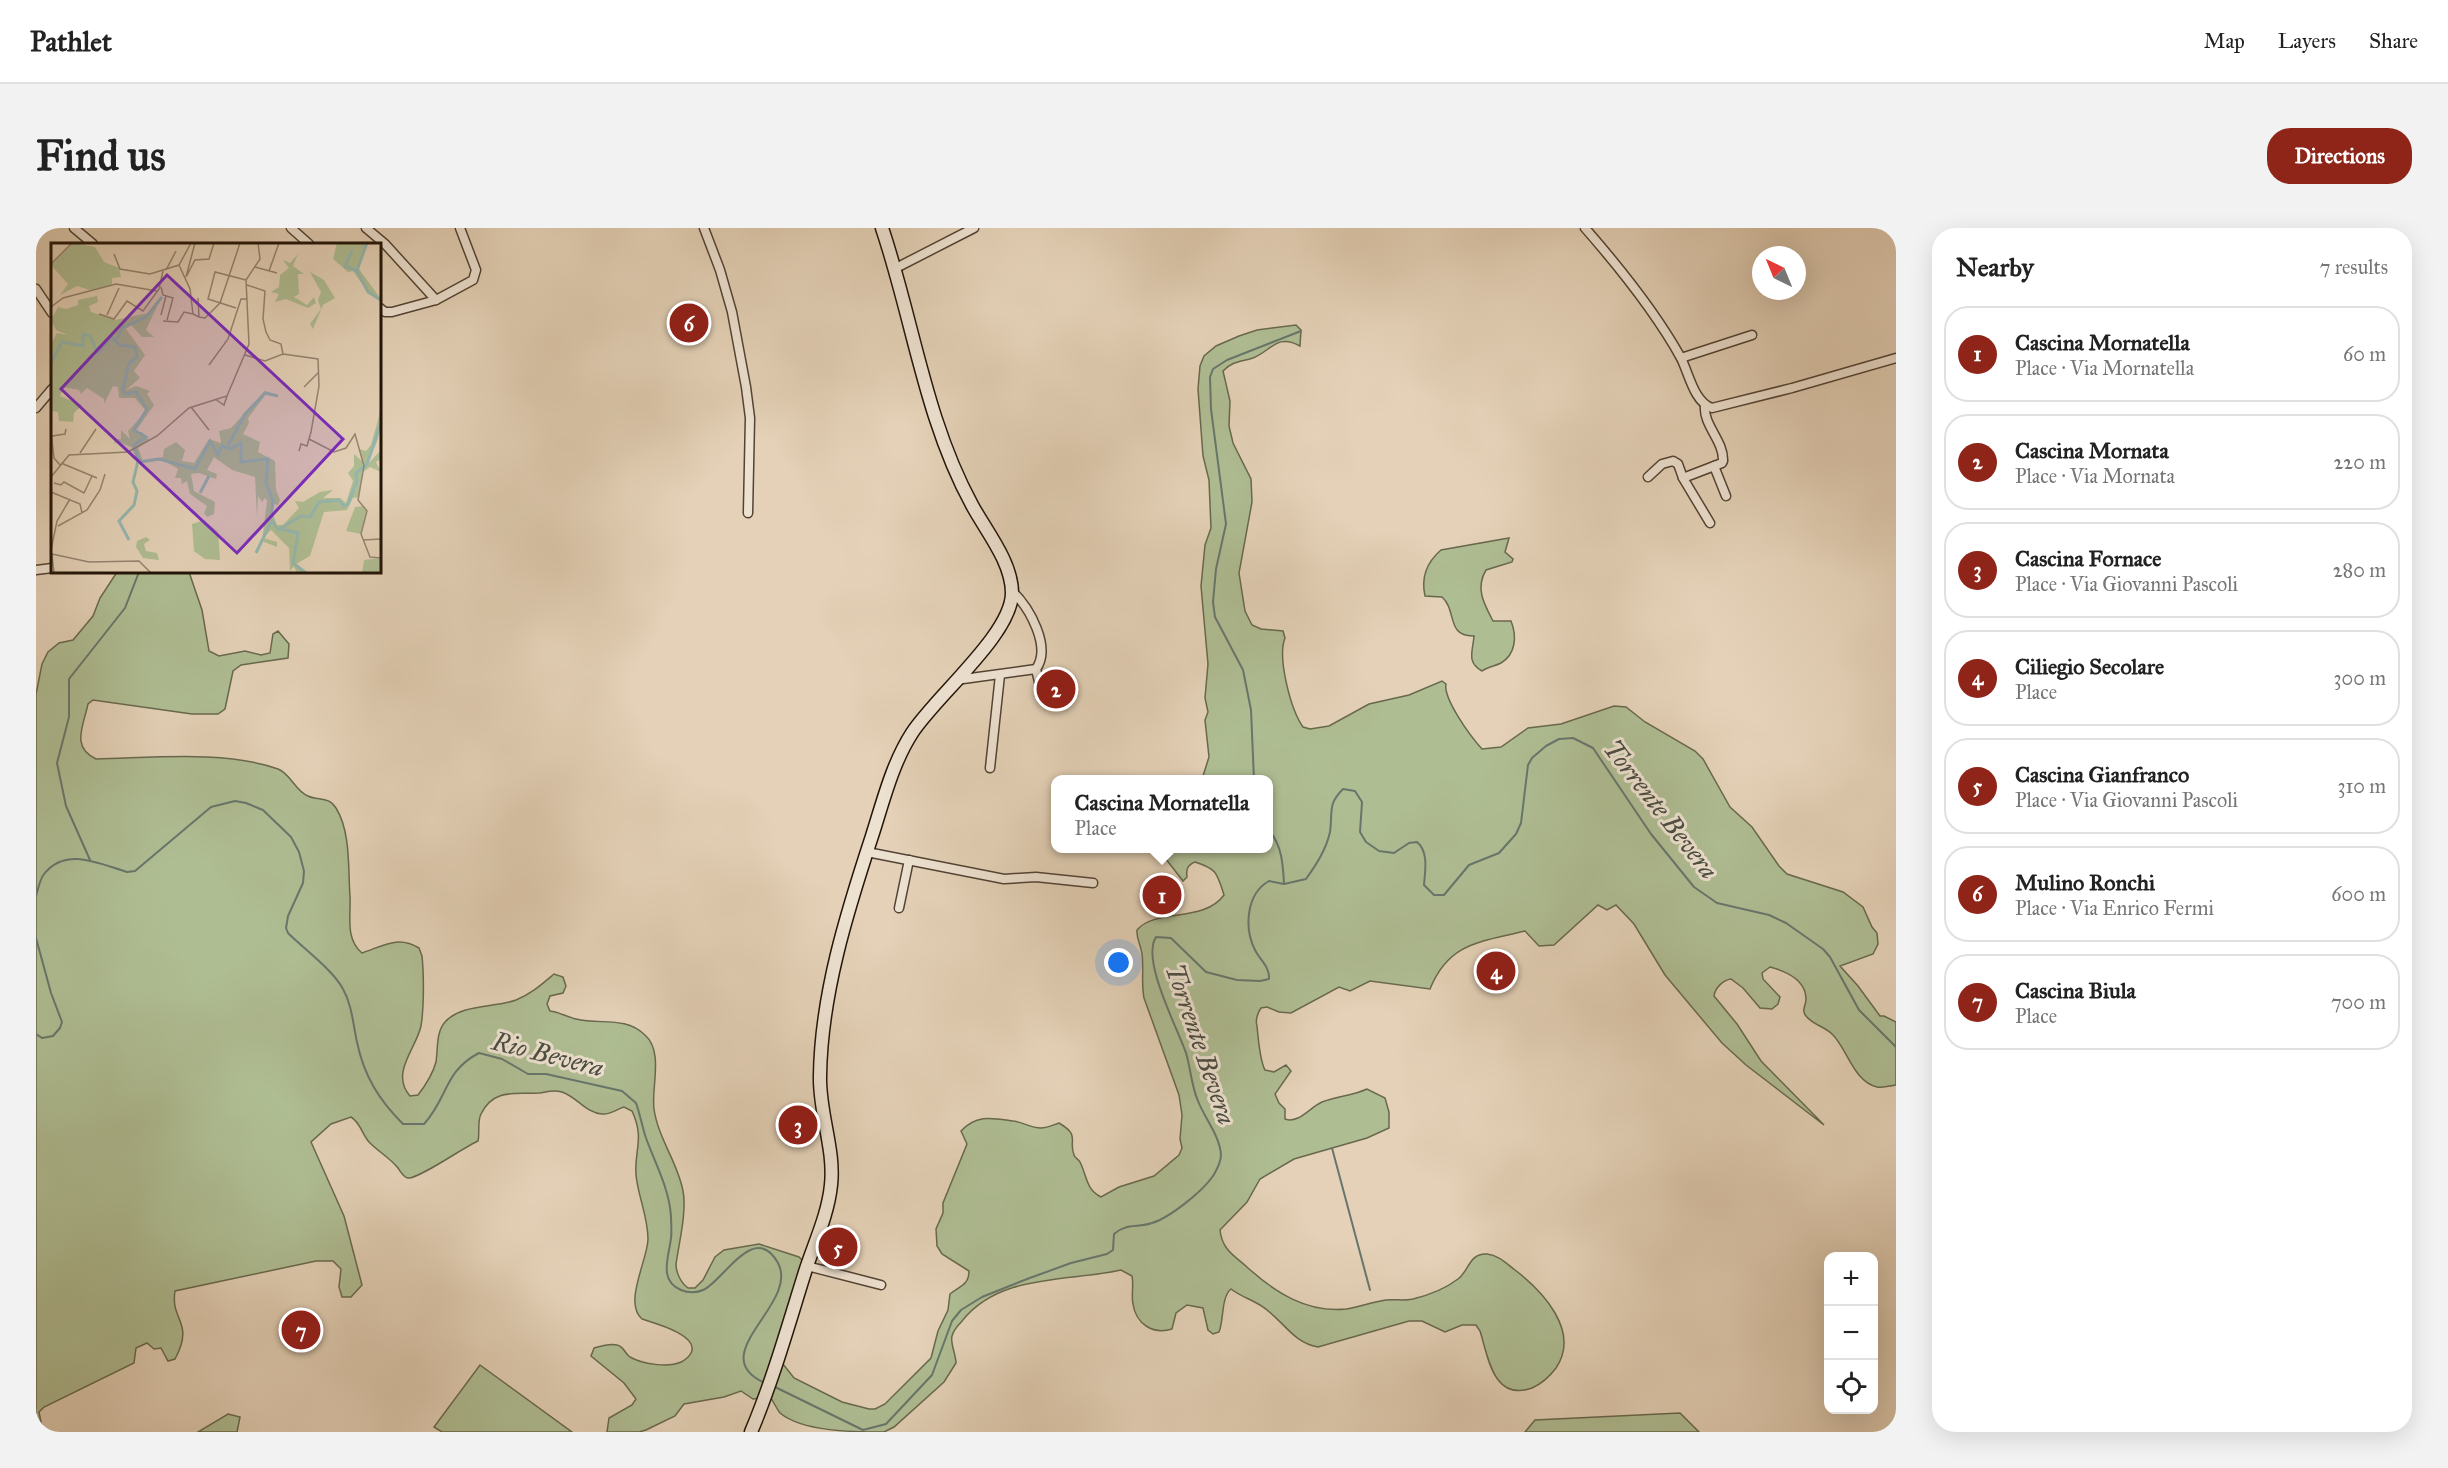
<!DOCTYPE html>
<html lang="en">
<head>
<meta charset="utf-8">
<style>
	body { margin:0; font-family:"IM FELL Great Primer",serif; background:#f2f2f2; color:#222 }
	.controls { position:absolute; right:18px; bottom:18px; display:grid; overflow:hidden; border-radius:12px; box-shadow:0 6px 24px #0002 }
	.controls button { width:54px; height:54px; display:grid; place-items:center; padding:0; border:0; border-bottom:2px solid #e0e0e0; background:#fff; color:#222; font:30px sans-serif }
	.compass { position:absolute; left:1716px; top:18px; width:54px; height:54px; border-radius:50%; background:#fff; box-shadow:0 6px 24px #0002; rotate:317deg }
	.you { position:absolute; left:1083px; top:735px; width:21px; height:21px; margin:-15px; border:4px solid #fff; border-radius:50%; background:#1a73e8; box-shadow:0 0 0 9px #1a73e833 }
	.badge { display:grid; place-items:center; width:39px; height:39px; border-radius:50%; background:#8f2418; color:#fff; font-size:20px; font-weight:700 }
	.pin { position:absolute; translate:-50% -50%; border:3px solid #fff; box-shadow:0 2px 6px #0006 }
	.popup { position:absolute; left:1015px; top:547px; width:222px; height:78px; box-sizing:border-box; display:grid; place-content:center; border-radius:12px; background:#fff; filter:drop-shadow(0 2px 4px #0005); font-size:20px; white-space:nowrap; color:#767676 }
	.popup b { font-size:22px; color:#222 }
	.popup::after { content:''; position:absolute; left:50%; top:100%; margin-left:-12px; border:12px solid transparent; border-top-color:#fff }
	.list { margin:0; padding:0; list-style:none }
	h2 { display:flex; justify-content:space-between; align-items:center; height:78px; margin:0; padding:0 24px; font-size:26px }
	h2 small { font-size:20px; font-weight:400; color:#767676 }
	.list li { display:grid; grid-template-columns:39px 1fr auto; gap:18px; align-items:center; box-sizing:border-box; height:96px; margin:0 12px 12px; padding:0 12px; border:2px solid #e0e0e0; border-radius:24px }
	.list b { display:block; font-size:22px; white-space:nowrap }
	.list p { margin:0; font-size:20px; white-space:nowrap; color:#767676 }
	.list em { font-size:20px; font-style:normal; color:#767676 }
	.icon { flex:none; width:33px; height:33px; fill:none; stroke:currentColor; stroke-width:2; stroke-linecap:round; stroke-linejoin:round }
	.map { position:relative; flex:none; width:1860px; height:1204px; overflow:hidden; border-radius:24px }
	header { display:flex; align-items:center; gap:36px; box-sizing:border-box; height:84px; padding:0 30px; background:#fff; border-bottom:2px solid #e0e0e0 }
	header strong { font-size:28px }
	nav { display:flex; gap:33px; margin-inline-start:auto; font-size:21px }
	.intro { display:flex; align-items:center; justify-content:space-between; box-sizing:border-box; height:144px; padding:0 36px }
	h1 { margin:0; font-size:42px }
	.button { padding:15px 27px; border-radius:24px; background:#8f2418; color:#fff; font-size:21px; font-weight:700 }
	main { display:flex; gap:36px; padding:0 36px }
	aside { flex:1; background:#fff; border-radius:24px; box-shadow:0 6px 24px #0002 }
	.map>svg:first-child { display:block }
</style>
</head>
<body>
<header>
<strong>Pathlet</strong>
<nav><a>Map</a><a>Layers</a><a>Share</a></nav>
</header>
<div class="intro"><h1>Find us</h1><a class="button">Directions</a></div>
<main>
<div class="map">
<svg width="1860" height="1204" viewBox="0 0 1860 1204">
	<rect width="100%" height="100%" fill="#e4d1b7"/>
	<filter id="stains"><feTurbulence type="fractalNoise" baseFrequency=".00333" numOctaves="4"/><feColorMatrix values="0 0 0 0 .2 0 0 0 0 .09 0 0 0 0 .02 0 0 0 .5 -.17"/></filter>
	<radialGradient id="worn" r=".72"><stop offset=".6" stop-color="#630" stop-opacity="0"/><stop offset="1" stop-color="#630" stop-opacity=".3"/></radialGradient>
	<g fill="#afbd93" stroke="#68684e" stroke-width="1.5">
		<path d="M1260,97L1265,102L1264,118C1241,105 1235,123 1217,130C1205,134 1196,133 1187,143L1194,173L1193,198L1197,215L1215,251L1216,274L1203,345L1209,383L1216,397L1225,401L1247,403L1249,410C1241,430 1255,482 1267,499L1274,501L1293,498L1333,476L1373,467L1406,453L1410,456C1407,471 1435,509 1446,521L1465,519L1492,500L1525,496L1578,478L1590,479L1609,494L1659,523L1667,531L1694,579L1716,599L1743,638L1751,646L1807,664L1827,679L1836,699L1841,705L1842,716L1837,726L1804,738L1822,758L1844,788H1848L1860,794V857C1854,858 1847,860 1841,859C1818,854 1811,821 1797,807C1790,799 1777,797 1770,788C1765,782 1770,778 1770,771C1770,752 1749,743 1734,739L1726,745L1727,751L1744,769L1742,776L1736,781L1724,780L1707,760L1695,751C1687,752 1679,760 1678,768L1701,796L1725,833L1788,897L1710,837L1686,815L1629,747L1598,696L1580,677L1571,682L1562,677L1518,717L1503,718L1489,703C1445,714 1413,714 1394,761L1334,753L1314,763L1303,759L1255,785L1243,784L1231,779L1225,780C1222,784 1219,792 1221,798C1222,809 1224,833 1229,842L1238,844L1250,837L1255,843L1239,866L1243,875L1249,881V891C1263,896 1274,879 1286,874C1301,868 1316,868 1331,861L1349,870L1353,884V900L1331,910L1258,931L1224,951L1211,974L1184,1002C1186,1022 1199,1028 1212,1040C1240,1065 1271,1085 1310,1081C1323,1079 1336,1074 1350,1072C1359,1071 1368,1073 1377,1071C1393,1067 1409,1061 1422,1051C1433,1043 1433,1025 1451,1026C1462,1027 1470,1035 1479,1042C1506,1063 1545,1103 1520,1140C1514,1148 1505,1156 1496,1160C1457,1174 1452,1128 1444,1103L1440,1097H1426L1409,1104L1386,1093H1373L1282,1119C1255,1114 1246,1090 1224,1077C1214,1071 1204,1068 1195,1061C1185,1069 1188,1092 1183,1104L1177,1106L1172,1102L1167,1080L1151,1077L1140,1085L1136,1101C1117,1107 1100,1096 1097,1076C1095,1067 1098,1058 1096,1048L1085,1042C1032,1054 964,1045 926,1093C922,1098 918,1101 916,1108C914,1115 920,1127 920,1135L908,1154L858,1199L848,1204C818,1204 767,1204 744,1185C740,1180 738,1174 734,1169L717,1171L705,1163L688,1169L648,1176L639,1188L610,1202L603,1204H571L573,1190L596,1177L600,1171L588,1155L555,1128L558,1120C565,1118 574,1115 581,1117C588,1118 588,1125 594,1129C606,1136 632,1140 645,1134C649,1132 653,1129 655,1125C664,1107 618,1095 606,1091C587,1075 612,1031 612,1011C612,989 602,968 600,947C598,922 609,911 596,883L588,879C581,881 574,887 566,886C550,885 541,869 526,864C517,861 511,864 503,865C482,867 458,859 445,886C441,894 444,905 442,913C428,919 381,952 372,950C367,949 365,944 362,940C354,930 343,924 334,915C326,907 325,895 315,889L295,896L275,914L308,988L326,1057L315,1069H306L303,1059L305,1041L297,1033H280L139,1063C134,1093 159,1094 139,1131L132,1133L125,1120L118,1121L111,1115L100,1120L98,1135L8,1179L3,1184L7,1204H0V466L6,436L12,424L23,415L37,412L57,388L64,370L81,344H153L166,382L173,423L183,428L209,423L225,427L234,425L237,406L242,403L253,416L252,430L205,437L197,443L189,481L182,486H156L57,472L52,476C47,499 35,519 60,531C116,530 189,522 242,541C255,546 259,563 272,568C282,573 293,568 300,580C315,604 312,641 314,669C315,688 309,711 326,725C347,718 362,707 383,720L386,728C388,748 388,779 385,798C380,821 354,845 374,868L382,867C389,858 397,845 400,834C402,821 400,804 409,794C425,776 458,780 480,772C495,766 506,756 518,746L527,749L530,758L527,765L514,768L511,776L514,783C523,784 531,789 540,791C565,797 589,788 609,807C628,824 615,859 618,881C622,910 642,935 647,963C651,983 643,1015 640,1036C640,1045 645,1055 652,1060H659L667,1052L679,1029L688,1022L723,1016L763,1029L769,1035L743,1131L758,1150L806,1174L833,1181H839L849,1176L895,1130L902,1103L912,1082L914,1066C924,1058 933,1057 933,1043L906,1026L901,1018L900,1001L907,985V975L931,916L925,903C941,886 956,890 977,893C987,894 994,900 1005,900C1011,900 1017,897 1023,895C1045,908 1032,912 1038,927C1039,930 1042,931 1044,934C1051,948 1050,962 1065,969L1083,959L1118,948L1143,927L1146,920L1144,911L1146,887L1143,867L1108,770C1105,755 1108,740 1106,726C1105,717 1100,711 1101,702C1119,680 1168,695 1188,667C1181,645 1181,641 1159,634C1151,637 1150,642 1151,649L1147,653L1122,621L1232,620V552L1166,551L1173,529L1169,492L1172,484L1169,470L1172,436L1165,358L1169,317L1175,300L1173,252L1167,228L1162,161L1164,138L1168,128L1180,118L1203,108L1221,102Z"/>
		<path d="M1473,310L1469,324L1477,331L1476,334L1450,342C1439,360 1448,376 1457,393H1475C1481,408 1480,426 1465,435C1459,438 1452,439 1446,443C1430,434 1437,423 1438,408C1410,409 1421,382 1406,369L1389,368C1385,350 1391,334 1405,322Z"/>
		<polygon points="444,1137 536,1204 406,1204 398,1199"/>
		<polygon points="1644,1185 1663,1204 1489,1204 1499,1192"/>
		<polygon points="192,1186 204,1189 201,1204 162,1204"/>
	</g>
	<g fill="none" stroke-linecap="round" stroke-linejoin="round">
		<g stroke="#67766c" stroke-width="2">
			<polyline points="1218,552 1215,482 1207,442 1179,389 1177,374 1180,341 1190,296 1175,181 1174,149 1177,141 1191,132 1265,103"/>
			<path d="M1232,601C1246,617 1247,636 1248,656"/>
			<polyline points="54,632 30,578 21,535 33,489 33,451 89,380 103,344"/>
			<path d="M0,668C2,661 4,651 8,646C30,618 64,636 91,644L99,643L175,579L199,573L210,575L227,582L255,609L263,624L268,643L267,655L252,688L250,700L252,705C268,721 297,742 307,761C316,777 317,796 321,814C328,848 343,872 367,896H388C412,870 408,843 443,825L466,831L492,846H510L586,863L600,875C604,886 606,898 610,910C619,935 633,960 635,988C635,995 636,1003 635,1010C633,1029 622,1052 645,1062C652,1065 661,1065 667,1062C687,1054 718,992 742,1035C764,1076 666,1127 729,1155"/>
			<polyline points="0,710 15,765 26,794 24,800 17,808 6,810 0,806"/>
			<polyline points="1296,920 1334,1062"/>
			<path d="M737,1158L827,1202L850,1196L896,1147L916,1093L925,1082L946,1069L991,1051L1035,1035L1071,1026L1077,1022L1078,1006C1090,995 1102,1000 1116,995C1133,990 1166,964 1177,948C1180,943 1185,935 1185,927C1184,908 1169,891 1162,873C1155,857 1155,841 1150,825C1141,799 1105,732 1120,709L1135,710L1170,744L1201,752L1224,753L1233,751C1234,739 1224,732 1219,722C1208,700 1210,666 1233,653L1248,656L1270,651C1280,637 1290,622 1294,604C1297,584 1291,577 1307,561L1319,563L1326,574L1324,604L1330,614L1343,623L1358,625L1373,615L1381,614C1393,624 1389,643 1388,657L1398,667H1408L1433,637L1463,625L1480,606L1485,595L1492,537L1496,530L1510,518L1523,511L1537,510L1557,520L1615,606L1658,659L1681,675L1733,687L1750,695L1787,721L1794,729L1823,782L1860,819"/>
		</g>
		<defs>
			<g id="street">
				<polyline points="38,0 57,16"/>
				<polyline points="255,0 273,16"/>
				<polyline points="330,0 349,16 400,72"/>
				<polyline points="668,0 684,42 696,84 710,159 714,190 712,285"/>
				<path d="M1549,0C1584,40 1619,83 1645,130C1653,146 1658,174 1676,180L1756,160L1860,130"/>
				<polyline points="858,41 938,0"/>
				<polyline points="0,61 16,85"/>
				<polyline points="344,80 349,84 356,84 400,72 437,52 440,42 424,0"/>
				<polyline points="1645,130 1716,107"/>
				<path d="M1669,178C1667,197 1688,213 1687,233L1686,235L1647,250L1674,295"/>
				<polyline points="0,180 16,161"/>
				<polyline points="1678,238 1690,268"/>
				<polyline points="1612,249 1626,236 1637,233 1642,236 1647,250"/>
				<polyline points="0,342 16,340"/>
				<polyline points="1000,441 1007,471"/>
				<path d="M920,452L1000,441C1016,419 993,379 976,363"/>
				<polyline points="954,540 964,447"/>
				<polyline points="831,624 968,651 1000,649 1057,655"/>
				<polyline points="863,680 873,632"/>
				<polyline points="771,1038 845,1057"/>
			</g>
			<path id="secondary" d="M715,1204C737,1152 752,1098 769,1044C778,1016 792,987 795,957C799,921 783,885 784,848C785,767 811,684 836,608C847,574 856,536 876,505C900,468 976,406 976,365C976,334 950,303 936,277C889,191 877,92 846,0"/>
		</defs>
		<use href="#street" stroke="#524334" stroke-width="11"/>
		<use href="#secondary" stroke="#221408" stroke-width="15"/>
		<use href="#street" stroke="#ede1d0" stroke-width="8"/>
		<use href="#secondary" stroke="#ede1d0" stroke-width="12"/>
	</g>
	<g text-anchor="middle" stroke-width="6" stroke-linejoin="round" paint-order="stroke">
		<g font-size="26" font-style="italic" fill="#4a4d42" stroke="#ede1d0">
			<text transform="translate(1625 581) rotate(52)" y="9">Torrente Bevera</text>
			<text transform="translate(1165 816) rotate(71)" y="9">Torrente Bevera</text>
			<text transform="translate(512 826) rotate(14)" y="9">Rio Bevera</text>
		</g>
	</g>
	<g transform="translate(15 15)">
		<rect width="330" height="330" fill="#e4d1b7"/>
		<path d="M22,0L44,4L53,19L68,25L70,34L61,35V43L39,47L26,43L9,52L17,41L0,22ZM286,0H317L308,26L330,56V59L318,51L302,28L297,29L282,16ZM247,11L242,23L253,31H247L248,51L243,54L256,62L263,54L265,60L257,65L235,56L224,59L228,51L220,49L228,44L229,32L238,25L232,17L239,20ZM259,29L273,37L284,55L272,62L262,86L259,81L270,66L267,57L270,49ZM46,53L47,59L38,63L40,69L64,77L97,70L111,53L95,87L103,94H91L80,82L75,86L94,112L83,128L89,135L75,147L85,143L99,148L96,151L103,162L84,189H91L98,197L87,205L92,218L112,214L113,206L125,199L134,207L131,218L143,220L158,196L170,200L168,188L180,185L214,148L227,152L216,150L197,175L198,180L192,191L209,199L207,209L224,218L225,247L229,257L227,262L222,261L221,269L226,282H232L248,265L244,258L252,259L269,249L282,247L272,255H289L295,260L302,238L297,230L303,223V211L311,218L308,206L315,208L320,202L330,166L327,196L316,222L330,207V216L325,219L330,229L319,224L312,229L307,254L302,255L296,267L273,269L259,313L245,321L258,330H246L243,323L239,328L238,305L220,287L212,295L226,299V304L211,298L216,258L214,255L211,259L207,253L206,275L204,234L181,227L163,214L156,227L166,231L165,236L148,230L140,231L143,248L164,259L163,271L156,274L153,270L156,263L139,251L136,238L131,241L130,235H124L127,226L112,217L88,220L80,204L66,198L63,201L64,196H70V187L79,196L77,188L95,168L84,155H68L67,144L62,143L53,161V156L36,145L30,151L28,147L12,144L9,153L31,162L23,170L22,179L8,178L7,169L0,168V101L6,90L17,92L5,87L0,77L7,64L15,66L27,62V57ZM313,263L316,267L310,291L295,288L304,264ZM153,277L167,289L169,317L154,316L143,308L141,281ZM95,294L99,297L93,301L95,308L106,310L108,317L92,315L85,304L86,298ZM330,315V330H311L313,317Z" fill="#afbd93"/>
		<path fill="none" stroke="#95b7af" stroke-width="3" d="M301,8L294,23L306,28L317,49L330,57M306,27L316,0M66,96L71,85L95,74L111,54M0,120L11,99L32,103V91L39,93L47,110L60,94L69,102L84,104L86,114L78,120L72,146L74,151L85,149L96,166L83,187L95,194L83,202L88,219L108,216L144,226L159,198L167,212L171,203L179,206L190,200V219L217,216L215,240L222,258L220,276L227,287L250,273L259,274L268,259L288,257L293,263L297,261L306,238L305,230L316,221L330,180M177,203L194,171L214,150L227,153M149,250L158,233M230,286L247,290L242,320L255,330M78,297L68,278L83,262L86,248L82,239L87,218M205,310L220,279"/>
		<path fill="none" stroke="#968571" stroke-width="1.5" d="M144,0L135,34L144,17L158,16L163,0M63,11L69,26L99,31L128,22L140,0M0,21L21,0M128,22L139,46L142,71L148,74M204,24L226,30M115,27L125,8M218,28L228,0M196,42L214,48L212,76L215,89L219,97L230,101L232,111M110,44L112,52L122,55L116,77M147,55L148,74M0,64L12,55L65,41L106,48M185,65L157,56L164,29L195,37M48,71L63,76L76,58L92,68L108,46L112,28M56,72L68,45M110,72L115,53M148,74L154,75L169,60L189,0M112,78L127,79L133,69L142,71M194,112L214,118L232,111L267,116L268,143L260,189L256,203L250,201L248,208M158,122L177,96L190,56H196M253,144L268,129M164,156L173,162L176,153M140,164L158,187M0,190L3,215L9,222M1,193L14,191L15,186M258,196L283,209L295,205L304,191L313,223L307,257L316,268L310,291L319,314L330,315M29,210L45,186M10,220L46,235M0,234L18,212L77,209L106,193L138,165L176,153L198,101L195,37L209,16L207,0M3,240L10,242L13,239L33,250L41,233M0,249L29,261L31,270M7,283L36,267L49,247L54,231M312,297L330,296M0,307L6,278L19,256M1,311L38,319L88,318L100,330M1,312L3,330"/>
		<path fill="#7b2cbf" fill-opacity="0.15" stroke="#7b2cbf" stroke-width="3" d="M116,32L292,196L186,310L10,146Z"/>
		<rect width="330" height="330" fill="none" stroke="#221408" stroke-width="3"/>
	</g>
	<rect width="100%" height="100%" filter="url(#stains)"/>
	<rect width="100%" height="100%" fill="url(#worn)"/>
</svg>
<div class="controls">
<button>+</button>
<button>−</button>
<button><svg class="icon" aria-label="locate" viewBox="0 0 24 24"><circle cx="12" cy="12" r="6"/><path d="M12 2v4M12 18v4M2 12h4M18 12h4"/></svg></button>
</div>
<svg class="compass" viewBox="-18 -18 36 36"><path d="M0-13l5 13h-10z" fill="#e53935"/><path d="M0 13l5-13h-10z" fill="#767676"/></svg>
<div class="you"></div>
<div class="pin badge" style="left:1126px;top:667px">1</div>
<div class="popup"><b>Cascina Mornatella</b>Place</div>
<div class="pin badge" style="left:1020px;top:461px">2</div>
<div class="pin badge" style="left:762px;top:897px">3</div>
<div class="pin badge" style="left:1460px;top:743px">4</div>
<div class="pin badge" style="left:802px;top:1019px">5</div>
<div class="pin badge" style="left:653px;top:95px">6</div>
<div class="pin badge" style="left:265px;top:1102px">7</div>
</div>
<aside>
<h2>Nearby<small>7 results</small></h2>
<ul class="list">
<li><span class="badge">1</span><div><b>Cascina Mornatella</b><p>Place · Via Mornatella</p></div><em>60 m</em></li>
<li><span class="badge">2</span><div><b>Cascina Mornata</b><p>Place · Via Mornata</p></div><em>220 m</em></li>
<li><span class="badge">3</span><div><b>Cascina Fornace</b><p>Place · Via Giovanni Pascoli</p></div><em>280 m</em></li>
<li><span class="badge">4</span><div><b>Ciliegio Secolare</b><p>Place</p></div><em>300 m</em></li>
<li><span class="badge">5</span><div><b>Cascina Gianfranco</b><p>Place · Via Giovanni Pascoli</p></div><em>310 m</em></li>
<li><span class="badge">6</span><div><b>Mulino Ronchi</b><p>Place · Via Enrico Fermi</p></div><em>600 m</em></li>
<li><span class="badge">7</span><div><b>Cascina Biula</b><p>Place</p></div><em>700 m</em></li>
</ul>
</aside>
</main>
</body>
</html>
